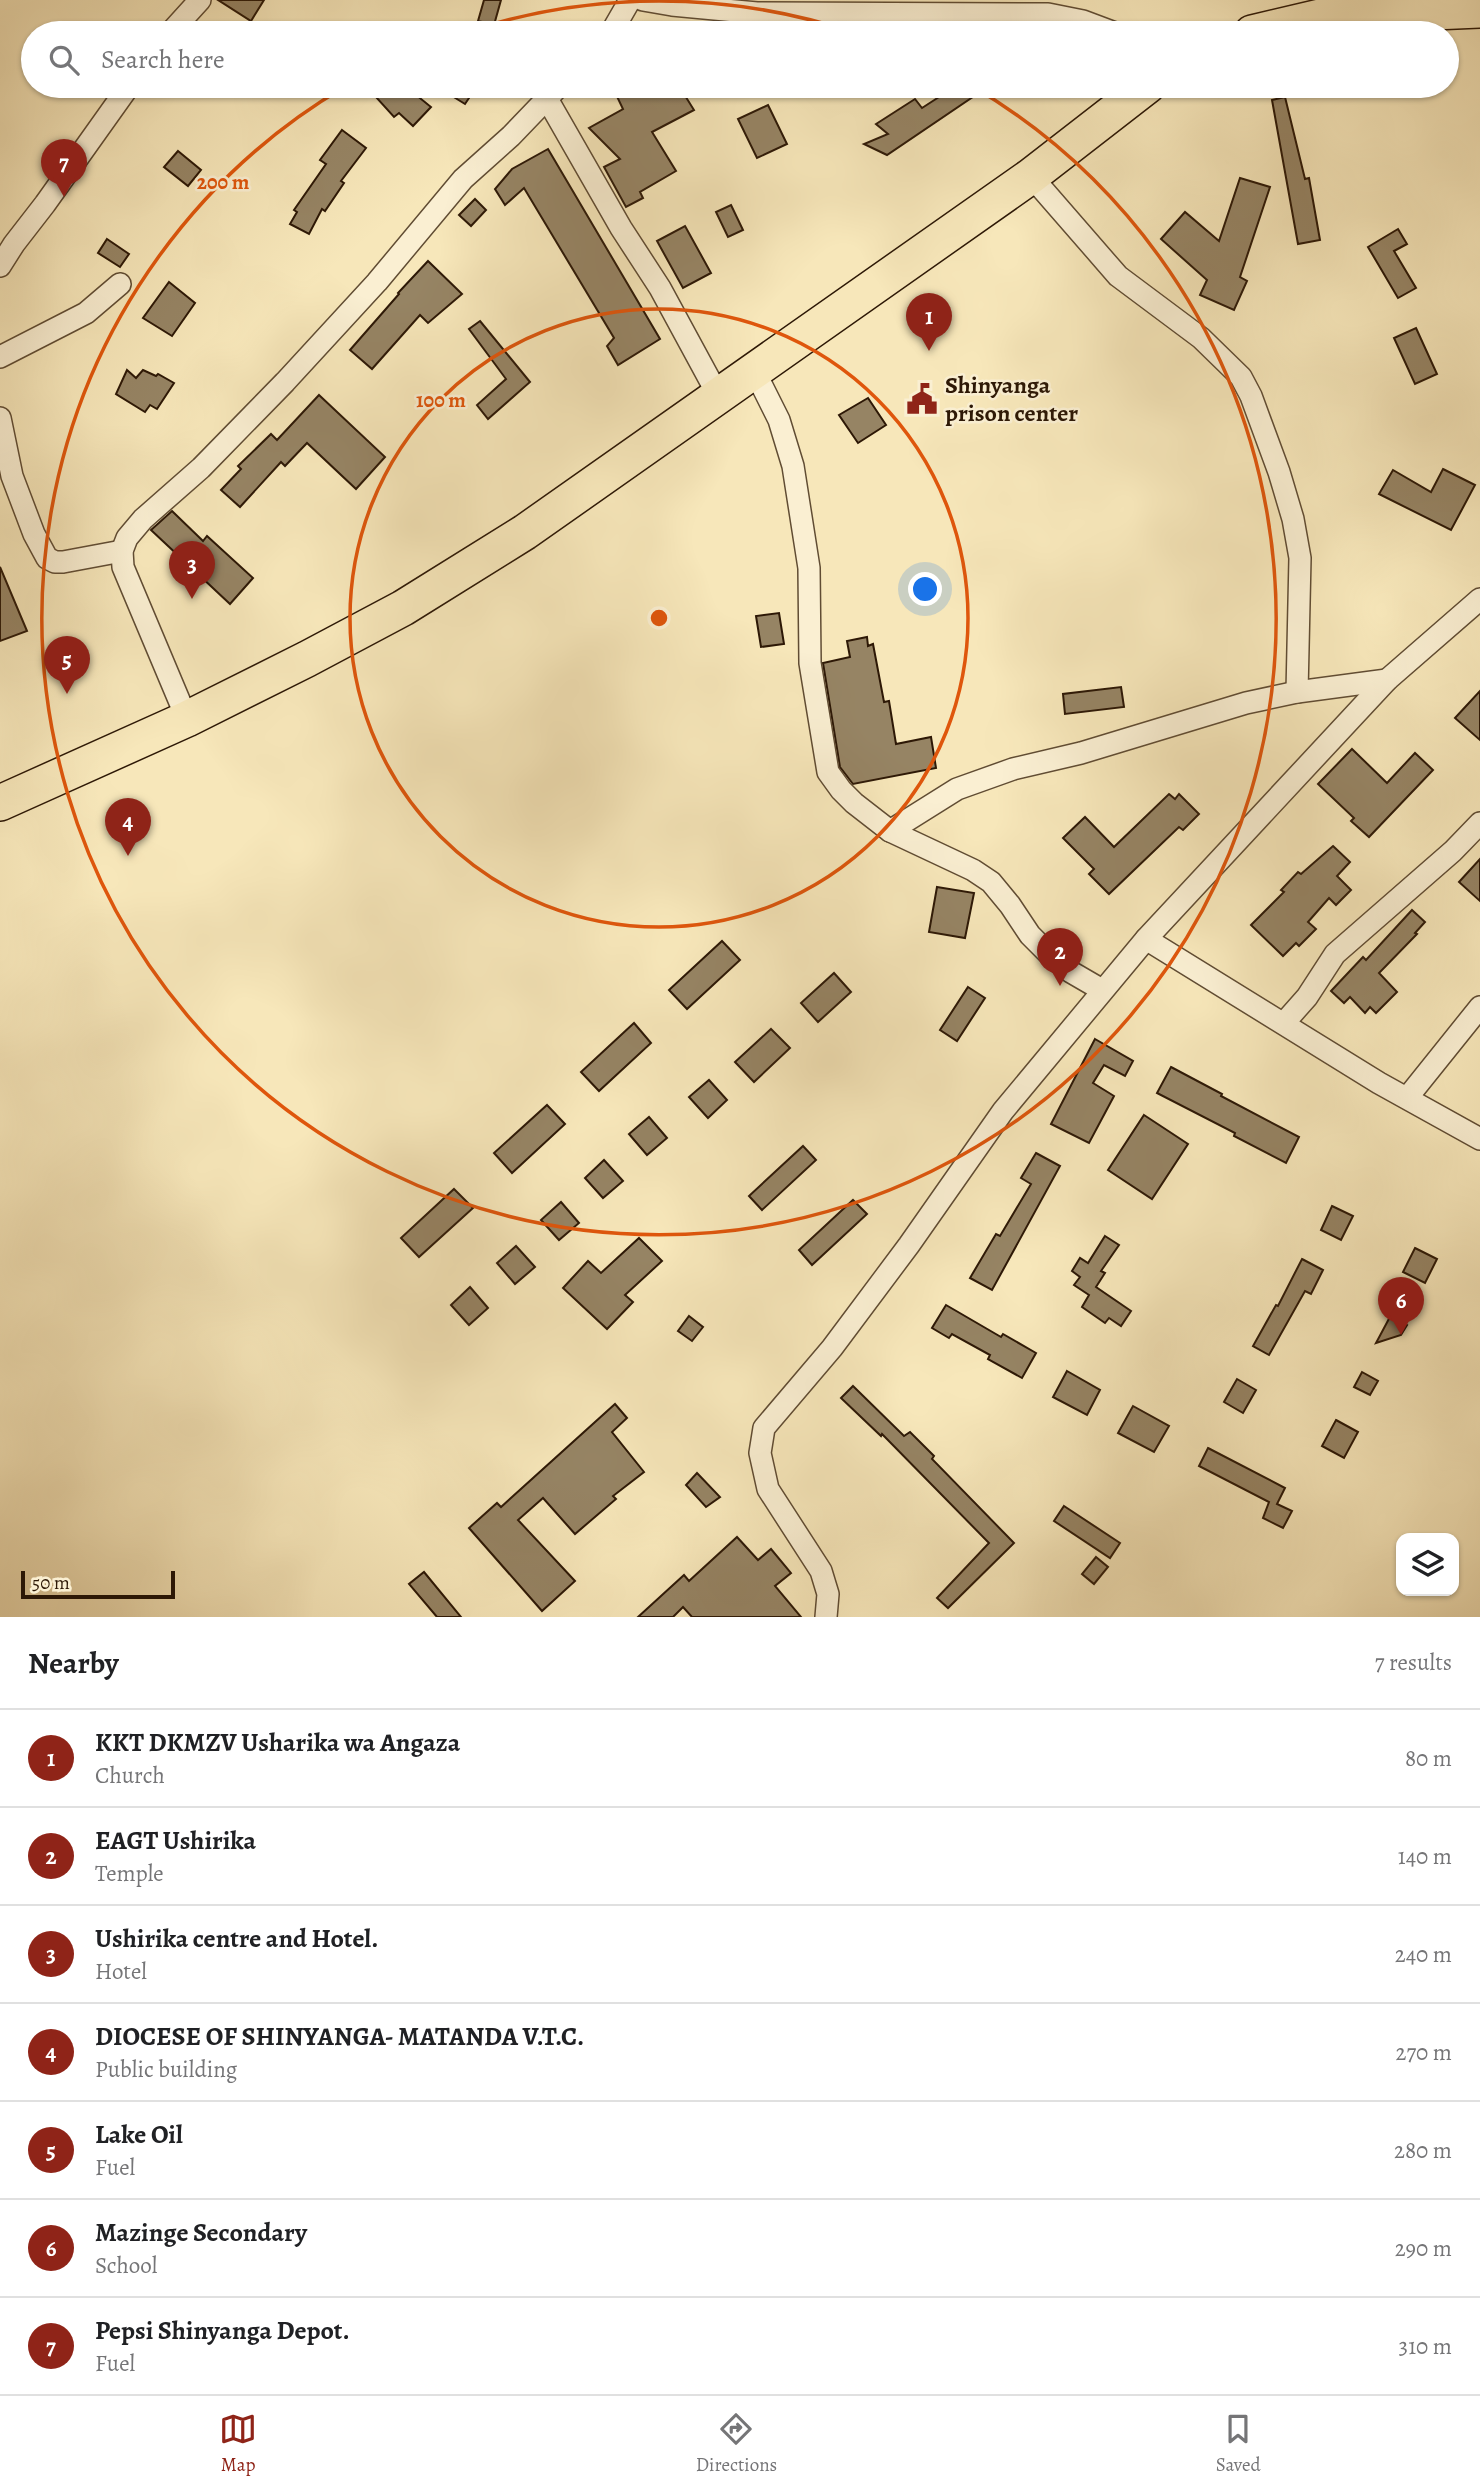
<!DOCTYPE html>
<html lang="en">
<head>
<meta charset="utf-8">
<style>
	body { margin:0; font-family:Alegreya,serif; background:#f6f6f6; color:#202124 }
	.controls { position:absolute; right:21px; bottom:21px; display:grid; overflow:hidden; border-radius:14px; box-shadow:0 2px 5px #0004 }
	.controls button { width:63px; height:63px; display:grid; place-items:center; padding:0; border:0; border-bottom:2px solid #e0e0e0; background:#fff; color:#202124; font:35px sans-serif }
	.scale { position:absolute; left:21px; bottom:18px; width:154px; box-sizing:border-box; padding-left:7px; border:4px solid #2d1806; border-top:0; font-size:19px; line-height:24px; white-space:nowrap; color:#2d1806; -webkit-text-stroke:5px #faefd2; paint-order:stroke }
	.you { position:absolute; left:926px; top:590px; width:24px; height:24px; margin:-18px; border:5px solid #fff; border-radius:50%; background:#1a73e8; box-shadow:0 0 0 10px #1a73e833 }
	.badge { display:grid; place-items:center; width:46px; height:46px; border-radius:50%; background:#8f2418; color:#fff; font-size:23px; font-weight:700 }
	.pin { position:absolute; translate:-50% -58px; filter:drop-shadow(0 2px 4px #0008) }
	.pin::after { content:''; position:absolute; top:37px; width:24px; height:21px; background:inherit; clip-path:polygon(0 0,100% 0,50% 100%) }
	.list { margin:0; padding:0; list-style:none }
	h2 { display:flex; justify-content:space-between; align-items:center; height:91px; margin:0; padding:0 28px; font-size:30px }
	h2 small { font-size:23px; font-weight:400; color:#757577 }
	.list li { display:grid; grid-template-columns:46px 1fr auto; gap:21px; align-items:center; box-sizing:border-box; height:98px; padding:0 28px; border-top:2px solid #e0e0e0 }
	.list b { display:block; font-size:26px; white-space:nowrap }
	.list p { margin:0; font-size:23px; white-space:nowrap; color:#757577 }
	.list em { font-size:23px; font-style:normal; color:#757577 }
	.icon { flex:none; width:38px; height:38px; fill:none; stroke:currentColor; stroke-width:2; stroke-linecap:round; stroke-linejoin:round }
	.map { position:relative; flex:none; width:1480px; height:1617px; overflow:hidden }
	.search { position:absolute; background:#fff; box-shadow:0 2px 5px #0004; left:21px; right:21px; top:21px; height:77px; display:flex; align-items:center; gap:18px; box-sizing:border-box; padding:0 24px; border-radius:38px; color:#757577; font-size:26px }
	.sheet { height:777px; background:#fff }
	nav { display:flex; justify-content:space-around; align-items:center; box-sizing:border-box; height:98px; border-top:2px solid #e0e0e0; background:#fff; font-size:19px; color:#757577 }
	nav a { display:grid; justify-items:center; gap:4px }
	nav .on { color:#8f2418 }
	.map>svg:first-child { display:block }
</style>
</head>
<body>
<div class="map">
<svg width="1480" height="1617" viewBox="0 0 1480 1617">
	<rect width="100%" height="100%" fill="#f7e7ba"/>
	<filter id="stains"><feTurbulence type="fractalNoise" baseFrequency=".00286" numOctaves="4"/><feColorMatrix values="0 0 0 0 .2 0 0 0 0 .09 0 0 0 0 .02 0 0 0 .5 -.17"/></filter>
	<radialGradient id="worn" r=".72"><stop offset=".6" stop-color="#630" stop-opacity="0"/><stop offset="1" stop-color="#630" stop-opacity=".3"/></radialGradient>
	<g fill="#968464" stroke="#2d1806" stroke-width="2">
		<polygon points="218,0 264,0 251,21"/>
		<polygon points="484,0 501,0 494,25 478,21"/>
		<polygon points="366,86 405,86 431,107 413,126 399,113 394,117"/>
		<polygon points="436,86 477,86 465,104"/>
		<polygon points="612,86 679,86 694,110 652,132 676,171 640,192 643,198 626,207 604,167 620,159 589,128 623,109"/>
		<polygon points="956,86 989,86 887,155 864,144 888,134 876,124 915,99 922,108"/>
		<polygon points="1285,97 1305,179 1309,178 1320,240 1298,244 1272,100"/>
		<polygon points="768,105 787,144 757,158 738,119"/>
		<polygon points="342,130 366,148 341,181 344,183 325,211 322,209 309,234 290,224 297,212 294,210 326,164 320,160"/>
		<polygon points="548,149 660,339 618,365 607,346 614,338 524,188 505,205 495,189 512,169"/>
		<polygon points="178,151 201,170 188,186 164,167"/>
		<polygon points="1240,178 1270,187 1240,277 1247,281 1234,310 1200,295 1207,280 1161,239 1185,212 1219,241"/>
		<polygon points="475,199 486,210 471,226 459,215"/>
		<polygon points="731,205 743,230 728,237 716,212"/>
		<polygon points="685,226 711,273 683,288 657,241"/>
		<polygon points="1398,229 1407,244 1394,251 1416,288 1398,298 1368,247"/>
		<polygon points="107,239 129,254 120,267 98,253"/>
		<polygon points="428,261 462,294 428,323 420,315 372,369 350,350 399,294 398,293"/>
		<polygon points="169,282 195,303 172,336 143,318"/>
		<polygon points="480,321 530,382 488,419 477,405 506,379 469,329"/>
		<polygon points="1416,328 1437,374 1415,384 1394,338"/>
		<polygon points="127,370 136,378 143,370 156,376 158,374 174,383 157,409 150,405 145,412 116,394"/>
		<polygon points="319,395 385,457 356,489 307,443 285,466 281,462 240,507 221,490 241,469 238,466 271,434 277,440"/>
		<polygon points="868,398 886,425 858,443 839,415"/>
		<polygon points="1443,469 1475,485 1451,530 1379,494 1393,470 1431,492"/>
		<polygon points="172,511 203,541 207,536 253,578 230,604 151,530"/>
		<polygon points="0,567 27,631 0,641"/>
		<polygon points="779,613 784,644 761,647 756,616"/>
		<polygon points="867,637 868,646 873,644 884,702 889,701 896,744 931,737 936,768 853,784 840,767 823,663 850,657 847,641"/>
		<polygon points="1121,687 1124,707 1065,714 1063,694"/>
		<polygon points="1480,691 1480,740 1455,718"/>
		<polygon points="1352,749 1387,783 1415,753 1433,770 1369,837 1351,821 1354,818 1318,784"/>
		<polygon points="1169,794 1175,799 1179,794 1199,814 1183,830 1179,827 1109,894 1089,874 1094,869 1063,838 1085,817 1114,847"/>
		<polygon points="1333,846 1350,862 1337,876 1351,890 1336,905 1329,898 1308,922 1316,929 1299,946 1296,943 1283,956 1251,925 1284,892 1281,890 1298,872 1301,874"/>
		<polygon points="1480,859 1480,901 1459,882"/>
		<polygon points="937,887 974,893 965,938 929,932"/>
		<polygon points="1412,910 1425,922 1415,933 1417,934 1379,973 1397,992 1376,1013 1370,1007 1365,1013 1350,997 1344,1003 1331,991 1363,957 1366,960"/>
		<polygon points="722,941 740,960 687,1009 669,990"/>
		<polygon points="834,973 851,992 818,1022 801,1003"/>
		<polygon points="968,987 985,998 957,1041 940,1030"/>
		<polygon points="634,1023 651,1043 599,1091 581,1072"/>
		<polygon points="771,1029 790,1048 754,1082 735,1062"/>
		<polygon points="1095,1039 1133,1061 1125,1076 1104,1065 1093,1083 1114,1096 1089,1143 1051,1124"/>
		<polygon points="1171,1067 1222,1094 1221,1096 1299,1137 1286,1163 1234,1136 1235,1133 1157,1093"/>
		<polygon points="709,1080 727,1100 708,1118 689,1097"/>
		<polygon points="547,1105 565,1124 512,1173 494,1153"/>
		<polygon points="1144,1115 1188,1144 1152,1199 1108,1170"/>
		<polygon points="649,1117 667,1138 647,1155 629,1134"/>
		<polygon points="803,1146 816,1160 762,1210 749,1196"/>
		<polygon points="1036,1153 1060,1166 992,1290 970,1278 996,1234 1000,1236 1031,1184 1021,1178"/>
		<polygon points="604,1160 623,1181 603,1198 585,1178"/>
		<polygon points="454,1189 473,1208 419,1257 401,1238"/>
		<polygon points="853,1200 867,1214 812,1265 799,1250"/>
		<polygon points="561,1202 579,1223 559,1240 541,1220"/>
		<polygon points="1332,1206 1353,1216 1341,1240 1321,1230"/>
		<polygon points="1105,1236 1119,1245 1101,1271 1105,1273 1096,1287 1131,1311 1121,1326 1109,1318 1105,1323 1082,1307 1089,1295 1074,1285 1080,1277 1072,1271 1080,1258 1088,1263"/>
		<polygon points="639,1238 662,1261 625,1295 633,1302 607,1329 563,1288 588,1261 601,1273"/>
		<polygon points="516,1246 535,1267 515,1284 497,1263"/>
		<polygon points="1415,1248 1437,1259 1425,1283 1403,1272"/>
		<polygon points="1302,1259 1323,1270 1311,1294 1305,1291 1269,1355 1253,1346 1276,1305 1278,1306"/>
		<polygon points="470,1287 488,1308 469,1325 451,1305"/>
		<polygon points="946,1305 1001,1337 1003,1334 1036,1353 1022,1378 988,1359 990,1355 952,1334 949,1338 932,1328"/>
		<polygon points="1391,1315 1407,1325 1401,1335 1376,1343"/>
		<polygon points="689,1316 703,1327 692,1341 678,1331"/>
		<polygon points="1067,1371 1100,1390 1087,1415 1053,1397"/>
		<polygon points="1362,1372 1378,1381 1370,1395 1354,1387"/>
		<polygon points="1237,1379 1256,1390 1243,1413 1224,1402"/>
		<polygon points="853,1386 904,1436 910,1432 934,1456 932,1459 1014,1543 948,1608 937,1598 989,1543 882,1434 881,1436 841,1398"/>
		<polygon points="615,1404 627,1418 612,1432 644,1472 613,1496 616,1499 575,1534 543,1498 518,1520 575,1581 542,1611 469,1528 497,1503 501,1507"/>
		<polygon points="1133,1406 1169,1426 1154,1452 1118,1433"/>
		<polygon points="1336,1420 1358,1432 1344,1458 1322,1446"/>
		<polygon points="1208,1448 1285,1488 1277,1504 1292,1511 1283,1528 1263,1518 1269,1502 1199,1466"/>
		<polygon points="697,1473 720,1497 706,1507 686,1485"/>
		<polygon points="1064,1506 1120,1543 1110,1558 1054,1521"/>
		<polygon points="737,1537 758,1560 771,1549 791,1573 775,1586 801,1617 692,1617 683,1607 673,1617 638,1617 684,1575 689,1581"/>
		<polygon points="1096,1557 1108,1567 1094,1584 1082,1574"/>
		<polygon points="424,1572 461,1617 437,1617 409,1584"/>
	</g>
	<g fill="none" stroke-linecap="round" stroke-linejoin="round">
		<defs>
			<g id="minor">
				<polyline points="643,0 672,5 757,13 1048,14 1083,21 1115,33"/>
				<polyline points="170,33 200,0"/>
				<polyline points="611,33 630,0"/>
				<polyline points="546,97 621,228 660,288 718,395"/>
				<polyline points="1031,176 1118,276 1201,338 1241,377 1251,396 1279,472 1293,519 1300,558 1297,692"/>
				<polyline points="0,266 14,244 45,204 129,86"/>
				<polyline points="0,357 86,313 120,284"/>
				<polyline points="754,370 779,420 793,466 809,568 810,663 828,772 841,790 854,803 890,831 973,870 991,882 1010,905 1030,935 1052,957 1071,972 1102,990"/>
				<polyline points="0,418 12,476 34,534 47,558 55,562 63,562 122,551"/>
				<polyline points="187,719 123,567 122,551 127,538 143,519 201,468 285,382 377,282 463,179 511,136 559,86"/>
				<polyline points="890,831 957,789 1013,769 1081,753 1246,703 1297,692 1387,680"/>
				<polyline points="1146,939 1379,1083 1480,1139"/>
				<polyline points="1284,1023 1307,997 1335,954 1453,851 1480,823"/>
				<polyline points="1407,1098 1480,1007"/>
				<polyline points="826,1617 828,1594 821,1571 768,1489 760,1453 764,1428 832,1348 909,1245 1003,1111 1146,939 1387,680 1480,599"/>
			</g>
			<g id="trunk">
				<polyline points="1252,33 1320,17 1480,10"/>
				<polyline points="0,803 187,719 307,659 403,608 525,532 1031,176 1147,86"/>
			</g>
		</defs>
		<use href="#minor" stroke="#604c33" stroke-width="24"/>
		<use href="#trunk" stroke="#2d1806" stroke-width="38"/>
		<use href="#minor" stroke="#faefd2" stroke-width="21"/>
		<use href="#trunk" stroke="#f7e7ba" stroke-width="35"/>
	</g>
	<g fill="none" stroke="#df560c" stroke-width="3.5">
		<circle cx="659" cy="618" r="309"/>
		<path d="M463 33A617 617 0 0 1 855 33M972 86A617 617 0 1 1 346 86"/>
	</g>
	<defs>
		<symbol id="civic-bare" viewBox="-9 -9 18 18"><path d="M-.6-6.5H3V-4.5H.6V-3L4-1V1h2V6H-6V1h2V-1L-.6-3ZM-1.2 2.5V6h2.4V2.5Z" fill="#8f2418" stroke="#faefd2" stroke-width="2.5" paint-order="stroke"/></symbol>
	</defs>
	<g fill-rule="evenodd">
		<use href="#civic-bare" x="900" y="377" width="44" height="44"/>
	</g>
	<g text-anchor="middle" stroke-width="5" stroke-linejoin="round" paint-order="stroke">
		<g font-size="24" font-weight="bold" fill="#2d1806" stroke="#faefd2" text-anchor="start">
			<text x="945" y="393">Shinyanga<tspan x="945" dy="28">prison center</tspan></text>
		</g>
	</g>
	<circle cx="659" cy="618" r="10" fill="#df560c" stroke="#faefd2" stroke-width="3.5"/>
	<g font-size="21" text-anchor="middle" font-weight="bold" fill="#df560c" stroke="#faefd2" stroke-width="5" stroke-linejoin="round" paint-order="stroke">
		<text x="223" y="189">200 m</text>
		<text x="441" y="407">100 m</text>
	</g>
	<rect width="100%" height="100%" filter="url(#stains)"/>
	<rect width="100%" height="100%" fill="url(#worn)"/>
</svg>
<div class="controls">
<button><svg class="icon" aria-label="layers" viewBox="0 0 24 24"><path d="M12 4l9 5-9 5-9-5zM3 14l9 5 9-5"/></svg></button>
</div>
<div class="scale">50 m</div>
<div class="you"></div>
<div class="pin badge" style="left:929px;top:351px">1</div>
<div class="pin badge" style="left:1060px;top:986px">2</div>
<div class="pin badge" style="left:192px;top:599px">3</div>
<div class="pin badge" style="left:128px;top:856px">4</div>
<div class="pin badge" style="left:67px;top:694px">5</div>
<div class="pin badge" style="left:1401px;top:1335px">6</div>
<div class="pin badge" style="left:64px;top:197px">7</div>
<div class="search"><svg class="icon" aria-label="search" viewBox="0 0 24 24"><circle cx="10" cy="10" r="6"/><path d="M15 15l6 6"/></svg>Search here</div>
</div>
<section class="sheet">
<h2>Nearby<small>7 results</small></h2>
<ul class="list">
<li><span class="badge">1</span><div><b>KKT DKMZV Usharika wa Angaza</b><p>Church</p></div><em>80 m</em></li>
<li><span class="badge">2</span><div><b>EAGT Ushirika</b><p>Temple</p></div><em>140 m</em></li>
<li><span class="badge">3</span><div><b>Ushirika centre and Hotel.</b><p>Hotel</p></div><em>240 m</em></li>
<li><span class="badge">4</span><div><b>DIOCESE OF SHINYANGA- MATANDA V.T.C.</b><p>Public building</p></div><em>270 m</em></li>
<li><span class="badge">5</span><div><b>Lake Oil</b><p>Fuel</p></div><em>280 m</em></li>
<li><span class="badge">6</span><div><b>Mazinge Secondary</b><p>School</p></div><em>290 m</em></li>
<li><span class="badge">7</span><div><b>Pepsi Shinyanga Depot.</b><p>Fuel</p></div><em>310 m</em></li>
</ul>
</section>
<nav>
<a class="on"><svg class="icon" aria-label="map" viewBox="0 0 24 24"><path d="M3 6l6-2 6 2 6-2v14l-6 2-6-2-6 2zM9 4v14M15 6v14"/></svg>Map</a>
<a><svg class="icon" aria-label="directions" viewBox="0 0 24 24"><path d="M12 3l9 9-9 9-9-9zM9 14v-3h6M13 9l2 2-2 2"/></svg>Directions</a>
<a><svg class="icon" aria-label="saved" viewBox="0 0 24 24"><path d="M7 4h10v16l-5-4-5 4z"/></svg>Saved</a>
</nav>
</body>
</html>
